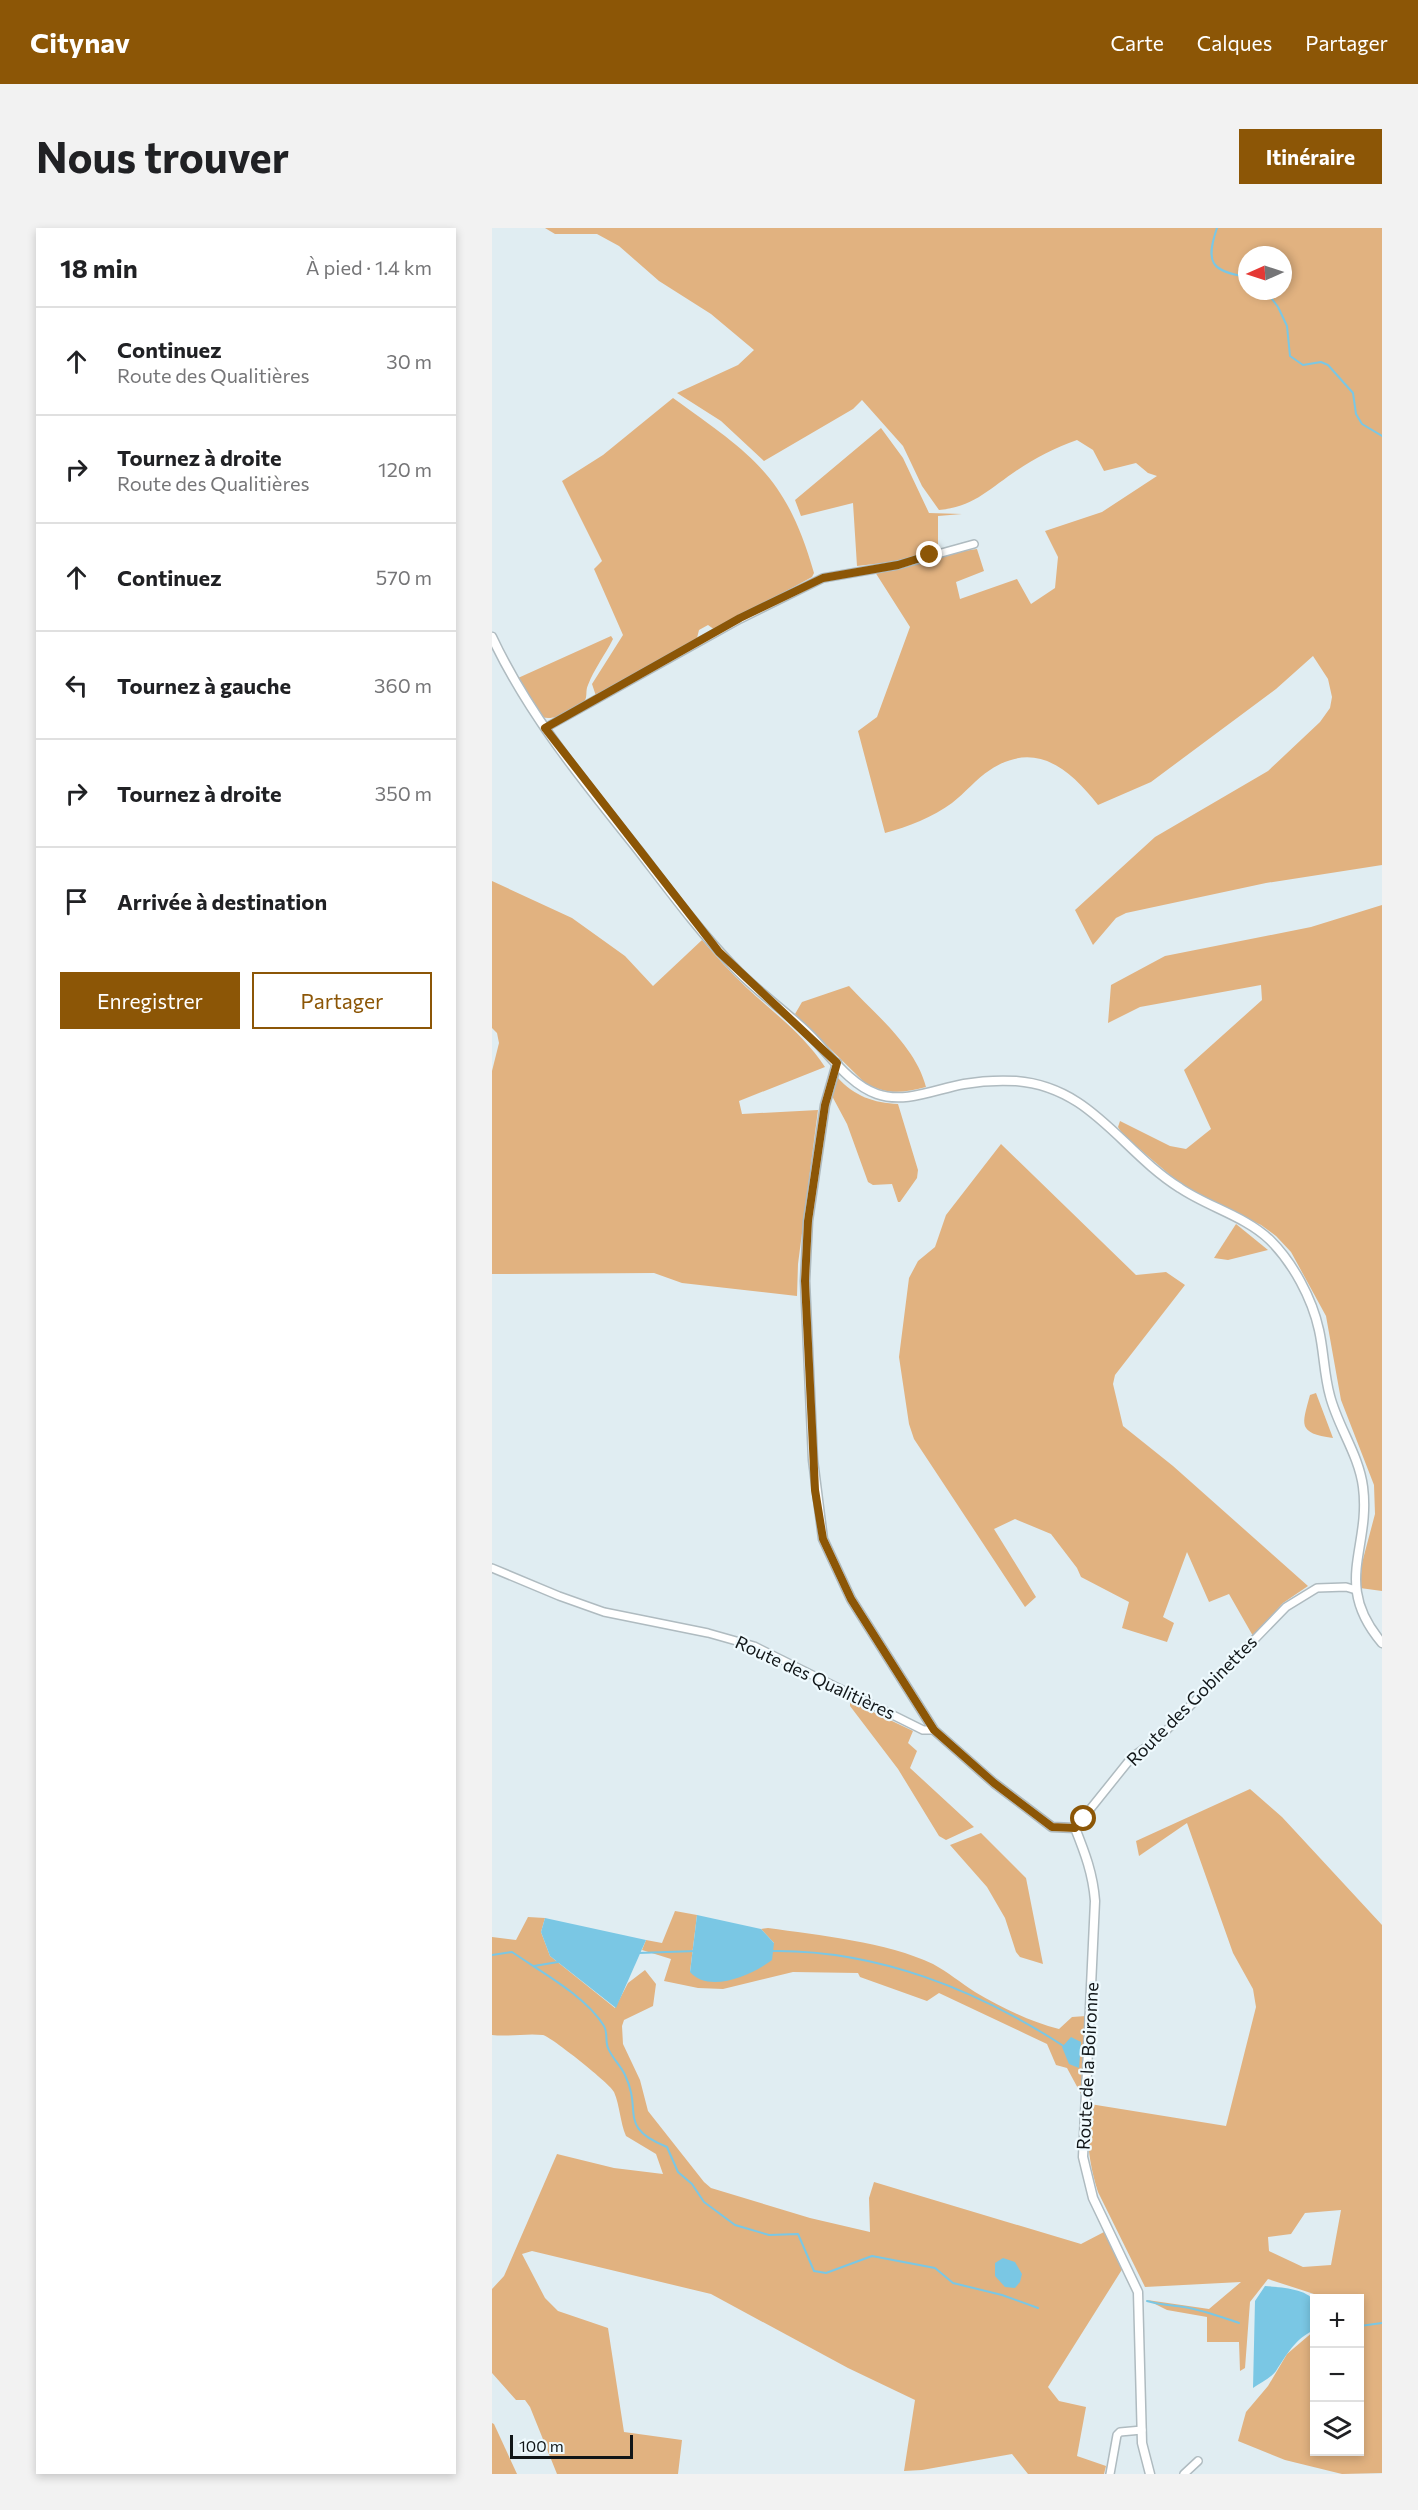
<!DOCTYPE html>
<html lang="fr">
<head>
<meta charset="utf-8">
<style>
	body { margin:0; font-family:Commissioner,sans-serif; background:#f2f2f2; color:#202124 }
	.controls { position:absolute; right:18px; bottom:18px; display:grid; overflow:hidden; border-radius:0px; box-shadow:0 3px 9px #0003 }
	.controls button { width:54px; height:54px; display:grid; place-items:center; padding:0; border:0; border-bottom:2px solid #e0e0e0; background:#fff; color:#202124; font:30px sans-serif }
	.compass { position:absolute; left:746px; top:18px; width:54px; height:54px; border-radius:50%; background:#fff; box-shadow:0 3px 9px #0003; rotate:267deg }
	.scale { position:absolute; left:18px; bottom:15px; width:123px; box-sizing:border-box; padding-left:6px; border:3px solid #111618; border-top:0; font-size:16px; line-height:21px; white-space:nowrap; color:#111618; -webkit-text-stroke:4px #effafe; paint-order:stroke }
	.stop { position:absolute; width:18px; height:18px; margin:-14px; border:4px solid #8c5606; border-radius:50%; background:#fff }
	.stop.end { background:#8c5606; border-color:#fff; box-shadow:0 2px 6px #0008 }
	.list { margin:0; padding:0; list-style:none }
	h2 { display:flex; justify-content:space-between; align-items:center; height:78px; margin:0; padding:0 24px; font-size:26px }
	h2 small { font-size:20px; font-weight:400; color:#757577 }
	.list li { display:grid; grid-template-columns:39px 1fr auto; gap:18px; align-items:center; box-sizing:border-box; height:108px; padding:0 24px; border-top:2px solid #e0e0e0 }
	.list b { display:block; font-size:22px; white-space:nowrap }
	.list p { margin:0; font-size:20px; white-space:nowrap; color:#757577 }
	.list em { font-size:20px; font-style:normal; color:#757577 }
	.actions { display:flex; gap:12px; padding:18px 24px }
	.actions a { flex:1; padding:14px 0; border:2px solid #8c5606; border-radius:0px; text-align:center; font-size:21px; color:#8c5606 }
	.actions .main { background:#8c5606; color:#fff }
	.icon { flex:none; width:33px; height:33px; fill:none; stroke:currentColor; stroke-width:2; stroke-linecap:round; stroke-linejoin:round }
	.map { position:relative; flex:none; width:890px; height:2246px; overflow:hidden; border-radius:0px }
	header { display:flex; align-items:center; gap:36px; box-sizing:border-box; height:84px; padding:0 30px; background:#8c5606; color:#fff }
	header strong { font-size:28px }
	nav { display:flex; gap:33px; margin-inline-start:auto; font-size:21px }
	.intro { display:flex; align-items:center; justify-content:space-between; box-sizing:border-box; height:144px; padding:0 36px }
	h1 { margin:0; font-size:42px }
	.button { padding:15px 27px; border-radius:0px; background:#8c5606; color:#fff; font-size:21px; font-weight:700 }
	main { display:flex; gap:36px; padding:0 36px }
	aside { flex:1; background:#fff; border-radius:0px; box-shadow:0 3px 9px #0003 }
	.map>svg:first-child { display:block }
</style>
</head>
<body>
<header>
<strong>Citynav</strong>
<nav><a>Carte</a><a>Calques</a><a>Partager</a></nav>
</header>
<div class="intro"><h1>Nous trouver</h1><a class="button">Itinéraire</a></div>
<main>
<aside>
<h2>18 min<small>À pied · 1.4 km</small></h2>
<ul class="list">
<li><svg class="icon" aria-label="ahead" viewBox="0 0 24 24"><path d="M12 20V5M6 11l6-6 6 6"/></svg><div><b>Continuez</b><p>Route des Qualitières</p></div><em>30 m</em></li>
<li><svg class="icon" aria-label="right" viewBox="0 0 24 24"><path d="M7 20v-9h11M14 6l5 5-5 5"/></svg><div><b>Tournez à droite</b><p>Route des Qualitières</p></div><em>120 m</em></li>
<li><svg class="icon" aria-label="ahead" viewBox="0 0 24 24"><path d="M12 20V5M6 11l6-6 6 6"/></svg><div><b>Continuez</b></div><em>570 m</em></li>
<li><svg class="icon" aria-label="left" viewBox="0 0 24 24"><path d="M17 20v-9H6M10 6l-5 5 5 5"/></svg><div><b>Tournez à gauche</b></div><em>360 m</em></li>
<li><svg class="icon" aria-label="right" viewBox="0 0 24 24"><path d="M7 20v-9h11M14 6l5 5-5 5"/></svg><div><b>Tournez à droite</b></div><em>350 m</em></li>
<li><svg class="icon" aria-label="arrive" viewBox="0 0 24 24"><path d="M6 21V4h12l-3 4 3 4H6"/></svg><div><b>Arrivée à destination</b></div></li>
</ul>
<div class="actions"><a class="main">Enregistrer</a><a>Partager</a></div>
</aside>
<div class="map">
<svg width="890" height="2246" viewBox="0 0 890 2246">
	<rect width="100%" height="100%" fill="#e0edf2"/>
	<g fill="#e1b280" fill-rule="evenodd">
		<path d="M53,0H890V637L774,655L634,685L624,690L601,717L583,682L663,609L776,543L828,494L838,480L840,469L836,451L821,428L784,461L659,554L606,577C577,540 543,512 498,542C484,551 473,565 460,575C441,589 416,599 393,605L366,503L385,489L418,399L383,344L438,333L458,325L485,321L492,343L464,354L468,371L525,351L539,376L563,360L566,329L553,303L610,284L665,248L656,245L644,235L612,243L601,222L585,212C562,220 541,231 521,245C495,263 480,279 447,282L430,258L411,218L370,172L361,181L272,233L229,193L185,165L246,137L262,122L219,86L167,53L127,18L105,6H63ZM755,27H791V63H755Z"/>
		<path d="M181,170C260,227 294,247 322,345L320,349L223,402L216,397L207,402L205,410L104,468L100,456L131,407L102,341L110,333L70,253L111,227Z"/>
		<polygon points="389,200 411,230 437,285 470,286 446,288 446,320 408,333 365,338 361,275 309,288 303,272"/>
		<path d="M119,408L121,411C113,427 102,441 96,457C93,463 96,469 92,474C84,484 61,493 50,489L26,450Z"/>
		<path d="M0,653L80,690L133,728L161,758L210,712C224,728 239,745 255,760C282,785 312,807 333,839L247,873L250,886L326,882L306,1036L305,1068L190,1055L162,1045L0,1046V843L7,815L5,805L0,800Z"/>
		<polygon points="890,677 890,1363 868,1360 870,1335 883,1286 882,1257 849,1172 834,1088 799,1024 784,1008 769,997 704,966 684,952 631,907 626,899 628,893 678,918 694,921 719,901 692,842 770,772 769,757 648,779 616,795 619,757 673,728 819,699"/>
		<path d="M357,758C384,787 424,819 434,859C410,865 395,867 373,855L303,786L310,774Z"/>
		<path d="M346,850C362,868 382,875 406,876L426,942L425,950L408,974H406L400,956L381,957L376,954L355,896L340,868Z"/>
		<polygon points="509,916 644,1047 674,1044 693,1057 623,1147 621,1156 631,1198 681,1238 816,1358 791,1375 761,1408 737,1366 717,1374 695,1324 671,1389 682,1395 675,1414 630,1400 637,1374 589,1349 585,1340 559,1306 523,1291 502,1301 544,1369 533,1379 422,1211 417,1196 407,1129 417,1050 426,1033 443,1019 454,987"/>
		<polygon points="744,996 776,1022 736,1032 722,1030"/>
		<path d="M824,1165L841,1210C805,1205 810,1197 818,1167Z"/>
		<polygon points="358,1473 421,1503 416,1515 425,1523 418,1540 482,1599 454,1612 447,1608 406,1541 358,1478"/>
		<path d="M758,1561L790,1589L890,1697V2245L850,2246L793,2232L746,2213L754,2184L776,2158L795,2126L822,2103V2224H868V2070H824L822,2066L776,2051L758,2074L753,2140L748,2143L747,2114H715V2089L675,2082L655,2072L717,2081L749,2054L653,2059L606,1964C597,1936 593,1906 598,1876L734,1898L764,1779L761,1761L741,1725L695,1595L647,1628L644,1613ZM849,1982L839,2037L811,2039L777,2023L776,2009L799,2006L813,1985Z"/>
		<polygon points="489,1605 534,1650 551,1736 528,1729 524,1724 513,1690 495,1659 458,1617"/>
		<path d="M183,1683L205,1687L198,1744L282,1715L269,1701L276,1700C326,1707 395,1714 441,1736C456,1744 469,1755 483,1764C509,1779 538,1794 567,1801L580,1789L594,1788L589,1866L575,1840L564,1837L555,1816L447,1765L435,1773L368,1749L366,1745L301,1744L231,1761L206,1760L172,1753L179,1731L150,1722L154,1712L170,1715Z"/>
		<path d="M36,1689L53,1690L49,1704L58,1728L123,1780L136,1755L153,1742L164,1756L161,1778L132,1792L130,1798L131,1816L148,1852L156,1883L212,1954L219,1960L318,1990L378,2004L377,1970L382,1954L589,2016L612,2004L631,2040L556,2159L567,2173L594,2179L585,2228L614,2238L612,2246H536L520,2226L430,2242L412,2243L423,2172L356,2140L219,2066L40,2023L30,2026L53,2070L66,2083L116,2100L132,2204L190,2212L186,2246H65L38,2179L33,2172H24L0,2145V2061L12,2048L65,1926L122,1940L171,1946L164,1926L134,1908C128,1894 128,1878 122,1864C120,1857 58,1808 51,1807C34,1805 17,1809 0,1807V1709L24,1712Z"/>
		<polygon points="0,2195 2,2196 25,2246 0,2246"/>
	</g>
	<g fill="#7ac7e4">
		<path d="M205,1687L269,1701L282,1715L280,1732C260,1747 217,1766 198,1744Z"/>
		<polygon points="53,1690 154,1712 124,1780 58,1728 49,1704"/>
		<polygon points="579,1809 589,1814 587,1840 577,1836 570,1819"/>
		<polygon points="511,2030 523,2034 530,2046 528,2054 523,2060 513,2059 503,2048 503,2035"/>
		<path d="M773,2058C785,2059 815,2060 822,2073C825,2080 823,2094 822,2102C803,2111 795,2126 784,2143C779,2150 768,2155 761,2160L763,2073Z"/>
	</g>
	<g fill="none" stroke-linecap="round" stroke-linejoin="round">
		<g stroke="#7ac7e4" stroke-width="2">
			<path d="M725,0C713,35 719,43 755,49"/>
			<polyline points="774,63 786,79 795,98 798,128 811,137 829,134 836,137 861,165 864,186 870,196 890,208"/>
			<path d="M278,1723C384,1721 486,1762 573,1819"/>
			<polyline points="146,1725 204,1723"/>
			<path d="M0,1727L20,1724C49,1744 94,1768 112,1798C116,1805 113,1813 116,1820C120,1830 129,1838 133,1847C151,1884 125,1899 175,1919L186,1944L200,1956L212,1974L243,1997L277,2007L306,2006L322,2043L334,2045L380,2028L443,2040L461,2055L510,2067L546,2080"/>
			<polyline points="42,1738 66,1734"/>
			<path d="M655,2073C668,2077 679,2077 692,2079C711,2082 729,2089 747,2095"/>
			<polyline points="868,2098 890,2095"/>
		</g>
		<defs>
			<g id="minor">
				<polyline points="53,500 248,391 331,350 406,337 482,316"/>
				<polyline points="0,1340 67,1368 112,1384 216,1405 262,1418 431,1502 442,1502"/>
				<polyline points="583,1600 640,1529 667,1510 794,1379 825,1360 854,1359 864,1362"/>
				<polyline points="618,2246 625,2207 628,2204 650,2202"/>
				<polyline points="692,2246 706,2233"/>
			</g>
			<g id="tertiary">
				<path d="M0,409C37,488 93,555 147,623C177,662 207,703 241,738C264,763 294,783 318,807C338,827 357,856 385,866C413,876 444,861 472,856C489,853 506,852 524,853C600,859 629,923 688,960C716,979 753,988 778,1012C801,1035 820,1070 827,1102C832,1124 832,1147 838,1168C846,1199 867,1227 871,1259C879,1321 840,1356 890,1415"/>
				<path d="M345,835L333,877L316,993L313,1053L321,1232L331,1311L359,1371L442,1502L502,1555L560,1599L583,1600C593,1625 601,1646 603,1673L591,1929L601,1970L646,2064L650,2215L658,2246"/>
			</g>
		</defs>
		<use href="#minor" stroke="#afbbc0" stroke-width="10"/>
		<use href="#tertiary" stroke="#afbbc0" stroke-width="11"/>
		<use href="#minor" stroke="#fff" stroke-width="7"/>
		<use href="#tertiary" stroke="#fff" stroke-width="8"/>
	</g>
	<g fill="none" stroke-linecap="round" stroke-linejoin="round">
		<polyline stroke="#8c5606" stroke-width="8" points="438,327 406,337 331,350 248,390 53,500 227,724 345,835 333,877 316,993 313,1053 323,1262 331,1311 359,1371 442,1502 502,1555 560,1599 583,1600 592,1591"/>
	</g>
	<g text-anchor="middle" stroke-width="4.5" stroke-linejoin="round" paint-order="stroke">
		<g font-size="18" fill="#111618" stroke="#effafe">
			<text transform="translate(323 1450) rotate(25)" y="6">Route des Qualitières</text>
			<text transform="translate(700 1473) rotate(-45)" y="6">Route des Gobinettes</text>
			<text transform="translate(596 1838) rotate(-87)" y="6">Route de la Boironne</text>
		</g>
	</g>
</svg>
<div class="controls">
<button>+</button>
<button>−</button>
<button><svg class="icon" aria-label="layers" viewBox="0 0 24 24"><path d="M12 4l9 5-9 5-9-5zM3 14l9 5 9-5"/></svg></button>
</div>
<svg class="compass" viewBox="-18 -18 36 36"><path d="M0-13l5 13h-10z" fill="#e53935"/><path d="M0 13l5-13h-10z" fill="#757577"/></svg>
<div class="scale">100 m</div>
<div class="stop" style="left:592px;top:1591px"></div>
<div class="stop end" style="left:438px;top:327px"></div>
</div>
</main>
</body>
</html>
